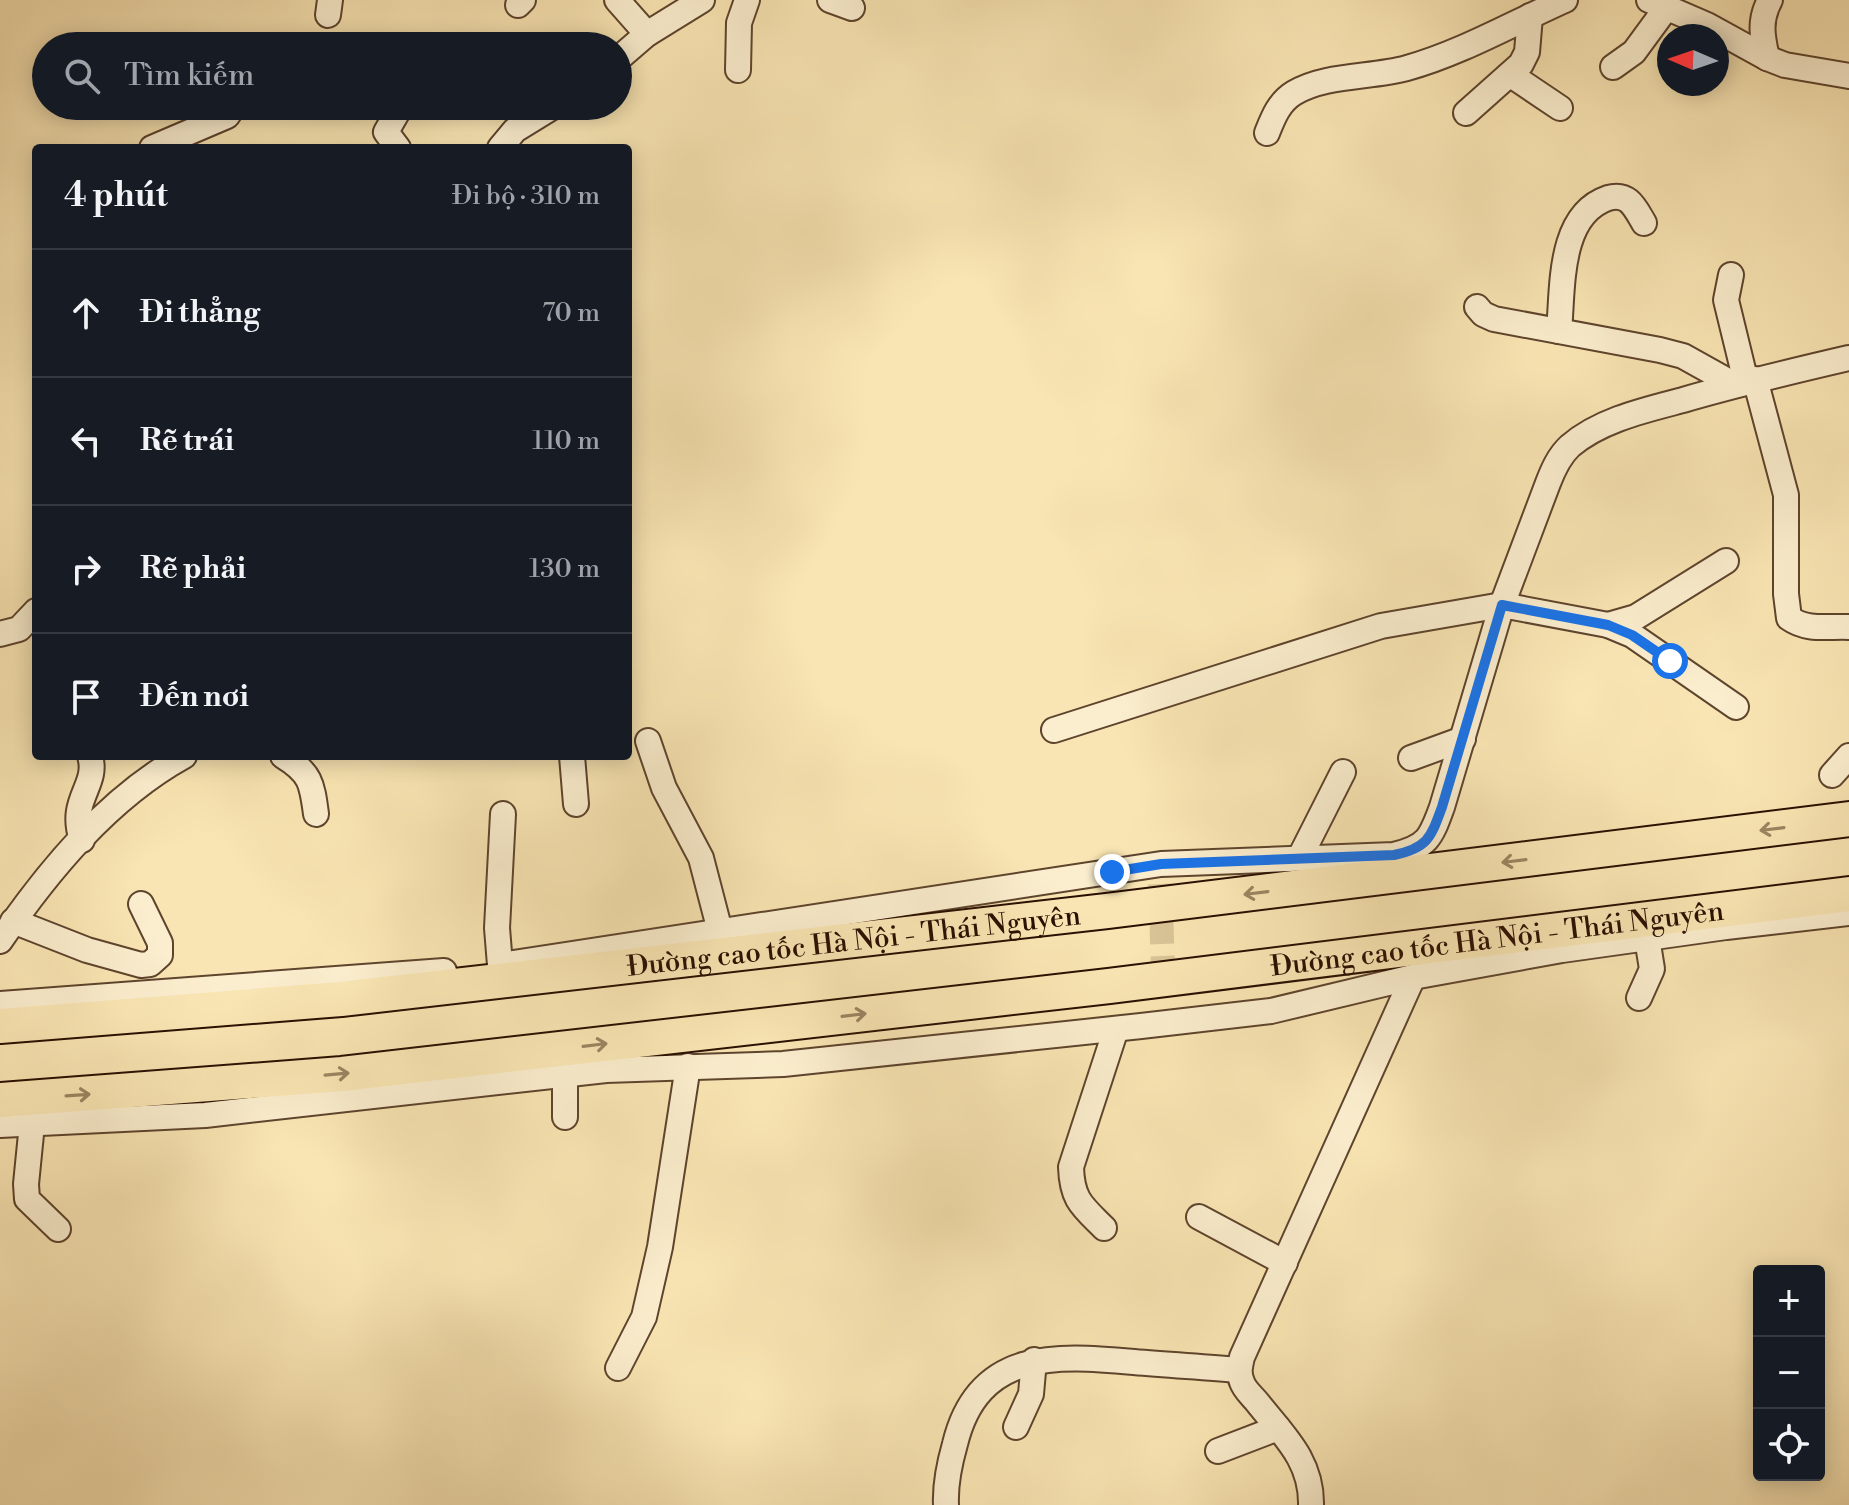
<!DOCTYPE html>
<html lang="vi">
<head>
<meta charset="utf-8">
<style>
	body { margin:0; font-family:"Libre Bodoni",serif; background:#242831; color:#f1f3f6 }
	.controls { position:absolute; right:24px; bottom:24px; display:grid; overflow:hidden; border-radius:8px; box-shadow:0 4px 20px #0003 }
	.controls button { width:72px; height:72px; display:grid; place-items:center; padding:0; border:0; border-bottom:2px solid #363941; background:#171b24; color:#f1f3f6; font:40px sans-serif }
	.compass { position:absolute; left:1657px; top:24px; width:72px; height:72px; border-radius:50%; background:#171b24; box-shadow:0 4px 20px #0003; rotate:272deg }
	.stop { position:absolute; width:24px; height:24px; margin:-18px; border:6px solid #1a73e8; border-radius:50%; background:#fff }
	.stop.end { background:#1a73e8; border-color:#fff; box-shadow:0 2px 8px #0008 }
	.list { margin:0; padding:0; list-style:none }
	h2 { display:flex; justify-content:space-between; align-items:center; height:104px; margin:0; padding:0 32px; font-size:34px }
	h2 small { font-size:26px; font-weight:400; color:#9ea1a6 }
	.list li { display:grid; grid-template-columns:52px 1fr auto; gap:24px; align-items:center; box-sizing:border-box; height:128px; padding:0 32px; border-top:2px solid #363941 }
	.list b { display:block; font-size:30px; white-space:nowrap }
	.list em { font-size:26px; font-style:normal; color:#9ea1a6 }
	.icon { flex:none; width:44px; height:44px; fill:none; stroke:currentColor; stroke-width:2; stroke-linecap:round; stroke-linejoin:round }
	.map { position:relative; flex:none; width:1849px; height:1505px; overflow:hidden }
	.search { position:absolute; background:#171b24; box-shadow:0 4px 20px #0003; left:32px; top:32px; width:600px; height:88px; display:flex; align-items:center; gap:20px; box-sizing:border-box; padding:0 28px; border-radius:44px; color:#9ea1a6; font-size:30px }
	.panel { position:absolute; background:#171b24; box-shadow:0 4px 20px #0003; left:32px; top:144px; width:600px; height:616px; border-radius:8px }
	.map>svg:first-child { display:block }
</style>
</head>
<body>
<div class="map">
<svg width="1849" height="1505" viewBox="0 0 1849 1505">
	<rect width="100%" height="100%" fill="#f9e5b3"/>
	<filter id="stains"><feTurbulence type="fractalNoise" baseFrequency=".0025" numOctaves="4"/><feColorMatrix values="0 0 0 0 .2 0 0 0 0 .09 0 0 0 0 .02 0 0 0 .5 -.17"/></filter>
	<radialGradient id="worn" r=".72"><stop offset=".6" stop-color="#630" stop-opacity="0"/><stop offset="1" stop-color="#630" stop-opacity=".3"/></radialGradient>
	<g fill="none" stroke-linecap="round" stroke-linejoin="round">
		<polyline stroke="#dac598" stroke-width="24" stroke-dasharray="24 12" stroke-linecap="butt" points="1160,884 1164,994"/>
		<defs>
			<g id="minor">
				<polyline points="617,0 647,34"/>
				<polyline points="830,0 852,8"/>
				<polyline points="1649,0 1707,25 1767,58 1785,65 1849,76"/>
				<polyline points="518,5 523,0"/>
				<polyline points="328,15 330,0"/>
				<path d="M1767,58C1762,36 1759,20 1770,0"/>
				<polyline points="618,59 647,34 702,0"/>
				<polyline points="1613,67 1634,52 1667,7"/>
				<polyline points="738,70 739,23 747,0"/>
				<polyline points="1511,75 1560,108"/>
				<polyline points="1466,113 1521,64 1527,52 1530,16"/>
				<path d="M1267,133C1273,118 1279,102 1294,93C1326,74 1371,78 1407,68C1461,53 1513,23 1565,0"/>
				<polyline points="152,148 227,116 234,106"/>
				<polyline points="398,148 386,132 401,106"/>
				<polyline points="500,148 515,130 554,106"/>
				<polyline points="1731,275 1726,300 1746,382"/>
				<polyline points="1477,307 1483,314 1494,319 1660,350 1683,356 1735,385"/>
				<path d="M1559,331C1563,288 1558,215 1608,198C1629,192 1635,208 1644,223"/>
				<path d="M1755,379L1786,495V594L1789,618C1807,631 1828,626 1849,627"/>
				<polyline points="1608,625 1636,617 1726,561"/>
				<polyline points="0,634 19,629 36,611"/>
				<polyline points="1054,730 1381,626 1502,605 1608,625 1632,635 1736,707"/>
				<polyline points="648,741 664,788 701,858 720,931"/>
				<path d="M283,756C311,773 312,784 316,814"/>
				<polyline points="572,756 576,804"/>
				<polyline points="1411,758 1463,739"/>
				<polyline points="1832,775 1849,756"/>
				<path d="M82,840C68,799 99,786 90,756"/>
				<polyline points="1300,857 1343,772"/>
				<polyline points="13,921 87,950 141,965 150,964 160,955 160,943 141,904"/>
				<path d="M0,941C48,871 108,798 184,756"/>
				<polyline points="500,965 497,928 503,814"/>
				<path d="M501,965L1161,864L1394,855C1428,847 1431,837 1442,807L1502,605L1548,483C1553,470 1559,456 1570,446C1600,420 1645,410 1683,400C1738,384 1793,371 1849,358"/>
				<polyline points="1639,998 1652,969 1647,938"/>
				<polyline points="0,1004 444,971"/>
				<polyline points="565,1117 565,1075"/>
				<polyline points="32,1124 26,1184 27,1199 58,1229"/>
				<polyline points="0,1125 205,1115 606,1070 783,1064 1141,1026 1271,1011 1413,977 1562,950 1726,927 1849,913"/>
				<polyline points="1199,1217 1285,1263"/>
				<path d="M1104,1228C1082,1206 1072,1200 1071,1167L1116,1029"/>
				<polyline points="618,1368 644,1317 660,1247 688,1066"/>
				<polyline points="1016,1427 1031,1394 1034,1360"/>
				<polyline points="1218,1451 1278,1428"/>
				<path d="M946,1505C945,1484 949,1465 955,1444C978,1349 1056,1355 1134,1362C1169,1365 1204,1367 1239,1370"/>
				<path d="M1311,1505C1312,1460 1283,1435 1257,1402C1252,1396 1244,1389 1242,1382C1238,1373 1240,1366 1242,1357L1413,977"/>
			</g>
			<g id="highway">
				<path id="s1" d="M0,1026L341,999L1107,911L1849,819"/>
				<path id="s2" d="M0,1100L342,1074L1109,986L1849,894"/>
			</g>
		</defs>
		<use href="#minor" stroke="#5e442d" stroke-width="28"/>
		<use href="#highway" stroke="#2a0f00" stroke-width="38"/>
		<use href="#minor" stroke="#fbeece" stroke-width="24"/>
		<use href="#highway" stroke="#f9e5b3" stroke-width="34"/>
	</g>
	<defs><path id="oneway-shaft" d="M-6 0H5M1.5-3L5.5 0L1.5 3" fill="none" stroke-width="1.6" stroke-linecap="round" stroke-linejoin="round" transform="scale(2)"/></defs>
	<g stroke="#9c8562">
		<use href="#oneway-shaft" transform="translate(1772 829) rotate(173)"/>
		<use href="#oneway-shaft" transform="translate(1514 861) rotate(173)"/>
		<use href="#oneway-shaft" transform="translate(1256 893) rotate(173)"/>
		<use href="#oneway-shaft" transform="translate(854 1015) rotate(-7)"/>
		<use href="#oneway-shaft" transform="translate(595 1045) rotate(-7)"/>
		<use href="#oneway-shaft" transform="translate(337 1074) rotate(-5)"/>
		<use href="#oneway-shaft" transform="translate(78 1095) rotate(-4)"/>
	</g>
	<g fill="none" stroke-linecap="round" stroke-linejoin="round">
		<path stroke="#1a73e8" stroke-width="10" d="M1112,872L1161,864L1394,855C1428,848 1431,837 1442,807L1502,605L1608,625L1632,635L1670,661"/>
	</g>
	<g text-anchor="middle" stroke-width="8" stroke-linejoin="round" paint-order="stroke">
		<g font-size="28" fill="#2a0f00" stroke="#fbeece">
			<text dy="10" stroke="none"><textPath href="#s2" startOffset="1506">Đường cao tốc Hà Nội - Thái Nguyên</textPath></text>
			<text dy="10" stroke="none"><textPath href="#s1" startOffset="858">Đường cao tốc Hà Nội - Thái Nguyên</textPath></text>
		</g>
	</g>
	<rect width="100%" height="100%" filter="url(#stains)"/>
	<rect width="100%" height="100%" fill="url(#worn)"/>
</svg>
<div class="controls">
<button>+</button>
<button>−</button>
<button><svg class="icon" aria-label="locate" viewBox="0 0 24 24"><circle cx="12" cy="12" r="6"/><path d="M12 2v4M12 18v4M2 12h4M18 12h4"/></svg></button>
</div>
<svg class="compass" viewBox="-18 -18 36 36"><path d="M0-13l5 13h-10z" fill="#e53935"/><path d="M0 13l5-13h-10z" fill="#9ea1a6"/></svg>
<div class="stop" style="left:1670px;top:661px"></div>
<div class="stop end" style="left:1112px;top:872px"></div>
<div class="search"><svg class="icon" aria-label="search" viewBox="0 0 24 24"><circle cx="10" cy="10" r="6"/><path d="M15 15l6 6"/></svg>Tìm kiếm</div>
<section class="panel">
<h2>4 phút<small>Đi bộ · 310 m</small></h2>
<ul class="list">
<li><svg class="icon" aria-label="ahead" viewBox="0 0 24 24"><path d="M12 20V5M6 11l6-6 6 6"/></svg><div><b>Đi thẳng</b></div><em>70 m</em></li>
<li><svg class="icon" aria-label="left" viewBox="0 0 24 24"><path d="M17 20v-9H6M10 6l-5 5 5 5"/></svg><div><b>Rẽ trái</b></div><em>110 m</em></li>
<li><svg class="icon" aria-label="right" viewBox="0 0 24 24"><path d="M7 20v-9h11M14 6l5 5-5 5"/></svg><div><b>Rẽ phải</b></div><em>130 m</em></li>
<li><svg class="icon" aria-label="arrive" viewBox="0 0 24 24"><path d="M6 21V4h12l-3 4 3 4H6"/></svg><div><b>Đến nơi</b></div></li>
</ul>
</section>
</div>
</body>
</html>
